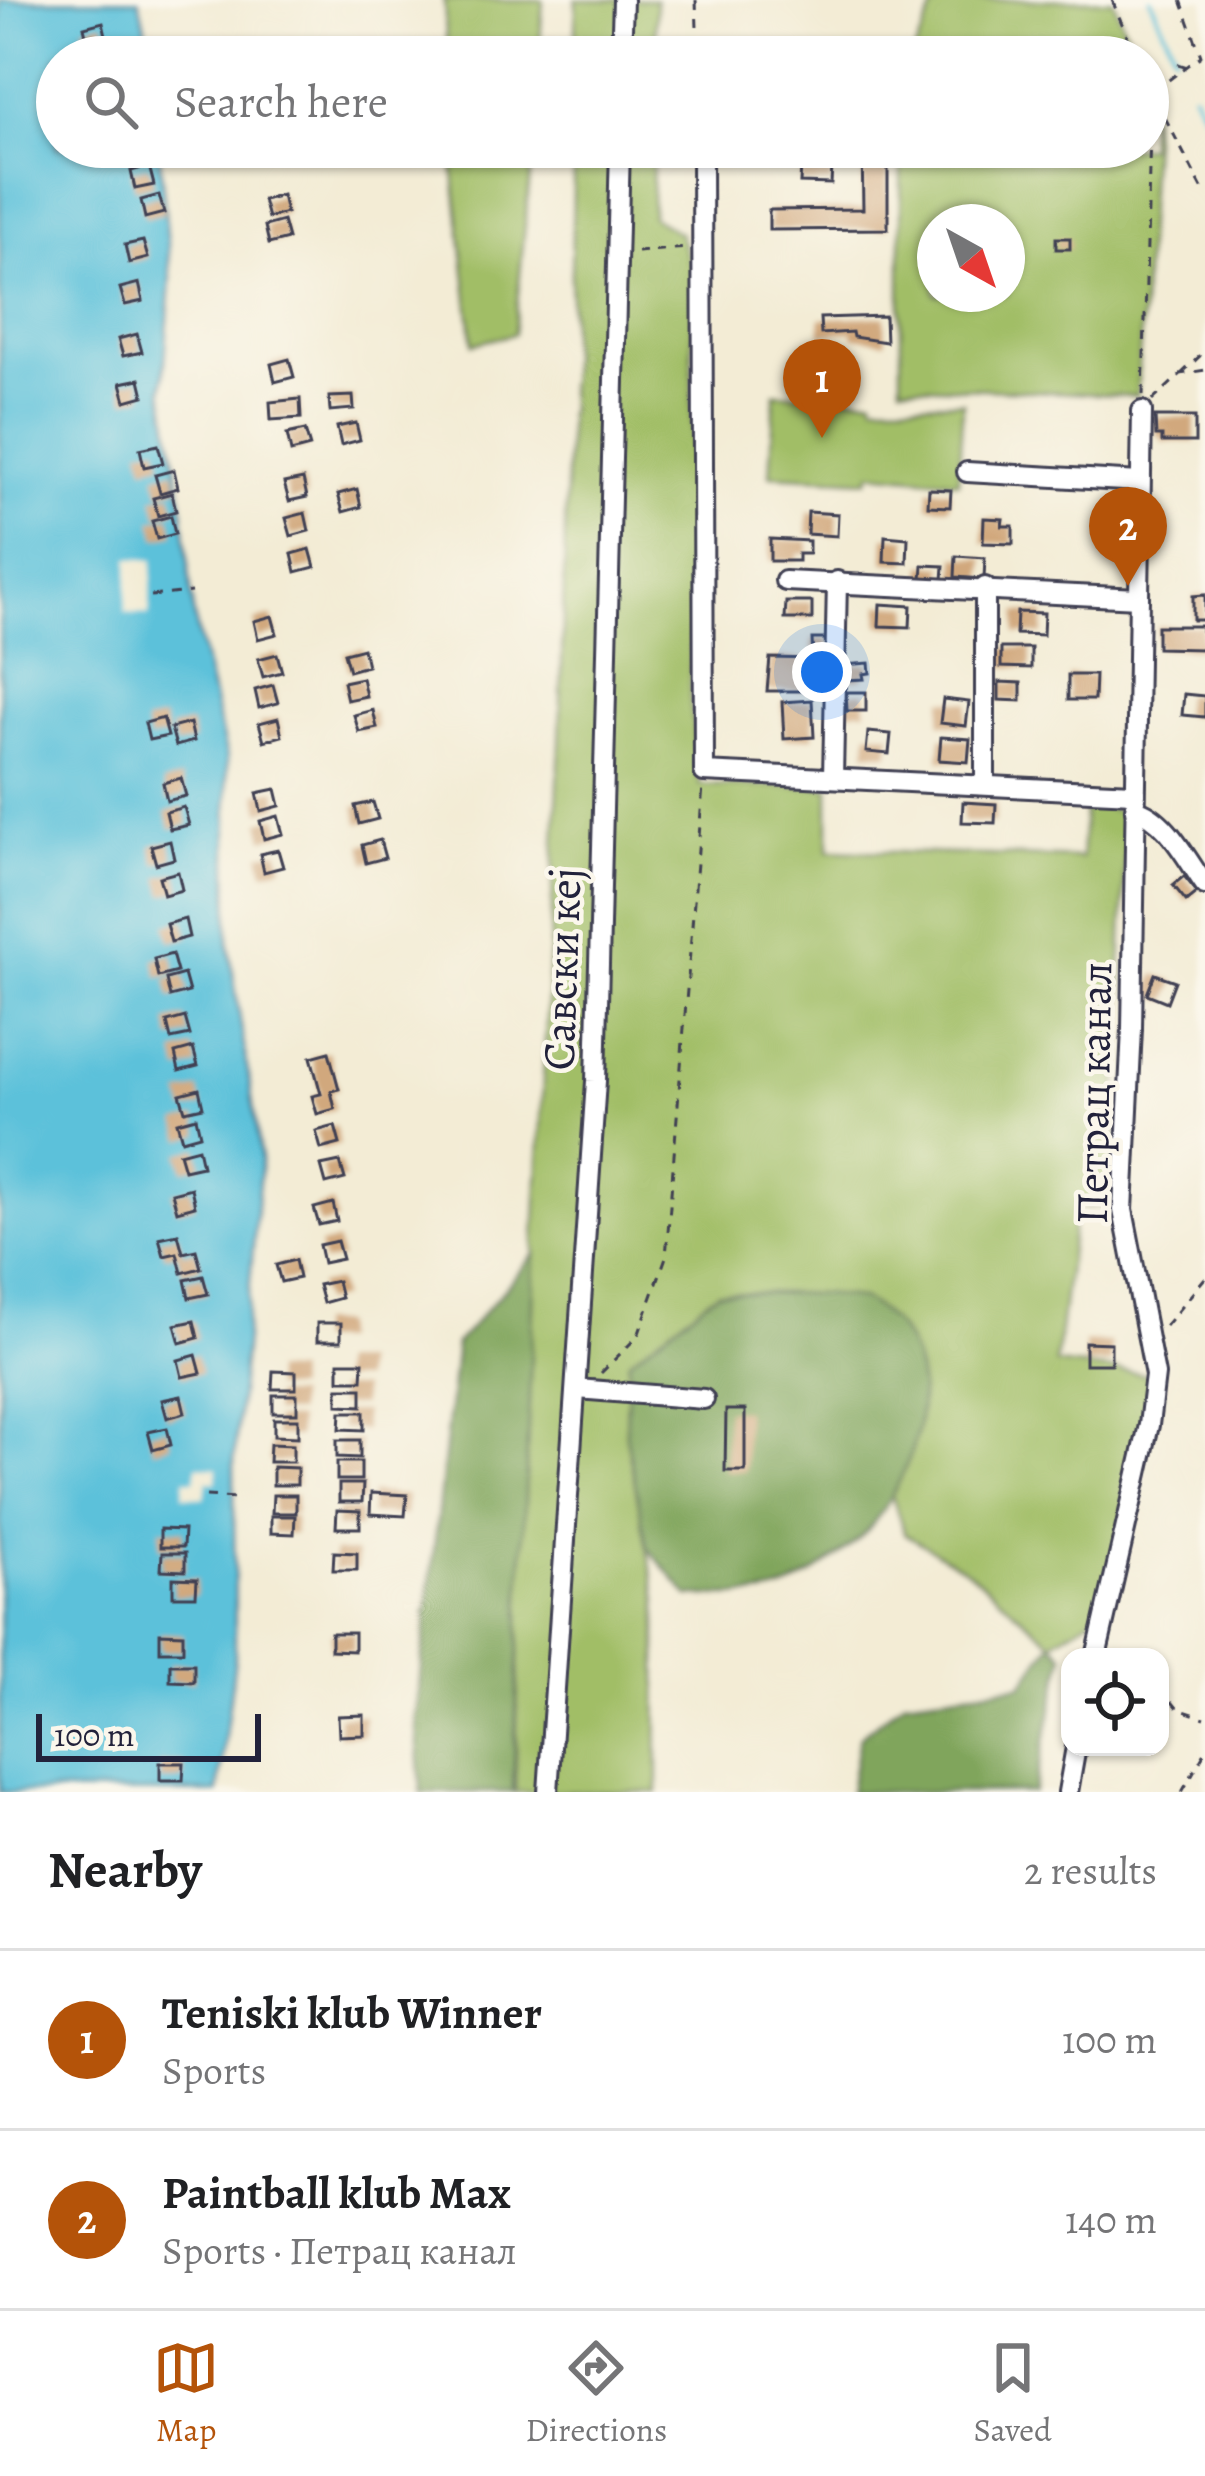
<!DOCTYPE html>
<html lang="en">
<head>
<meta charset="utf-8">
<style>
	body { margin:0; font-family:Alegreya,serif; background:#f2f2f2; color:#202124 }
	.controls { position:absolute; right:36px; bottom:36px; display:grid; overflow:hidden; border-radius:24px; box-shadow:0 3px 9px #0004 }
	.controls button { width:108px; height:108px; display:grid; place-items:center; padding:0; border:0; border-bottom:3px solid #e0e0e0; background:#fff; color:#202124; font:60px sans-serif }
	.compass { position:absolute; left:917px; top:204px; width:108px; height:108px; border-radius:50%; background:#fff; box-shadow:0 3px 9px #0004; rotate:140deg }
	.scale { position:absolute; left:36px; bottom:30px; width:225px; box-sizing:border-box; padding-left:12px; border:6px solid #22223b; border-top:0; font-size:33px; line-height:42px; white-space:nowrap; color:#22223b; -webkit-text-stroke:9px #fbf7ec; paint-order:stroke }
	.you { position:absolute; left:822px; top:672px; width:42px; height:42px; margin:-30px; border:9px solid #fff; border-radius:50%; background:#1a73e8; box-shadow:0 0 0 18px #1a73e833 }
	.badge { display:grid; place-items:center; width:78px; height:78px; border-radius:50%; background:#b45309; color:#fff; font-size:39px; font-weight:700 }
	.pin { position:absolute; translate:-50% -99px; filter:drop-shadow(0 3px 6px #0008) }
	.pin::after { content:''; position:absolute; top:63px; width:42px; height:36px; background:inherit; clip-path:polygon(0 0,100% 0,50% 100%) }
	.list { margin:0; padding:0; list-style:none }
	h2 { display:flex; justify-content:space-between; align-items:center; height:156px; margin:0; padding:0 48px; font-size:51px }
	h2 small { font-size:39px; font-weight:400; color:#757577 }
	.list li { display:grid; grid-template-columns:78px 1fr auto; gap:36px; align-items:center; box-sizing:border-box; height:180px; padding:0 48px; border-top:3px solid #e0e0e0 }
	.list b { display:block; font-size:45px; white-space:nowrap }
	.list p { margin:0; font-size:39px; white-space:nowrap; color:#757577 }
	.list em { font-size:39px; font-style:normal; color:#757577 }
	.icon { flex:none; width:66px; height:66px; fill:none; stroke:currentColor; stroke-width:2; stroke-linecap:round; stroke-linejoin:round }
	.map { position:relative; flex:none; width:1205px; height:1792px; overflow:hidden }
	.search { position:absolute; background:#fff; box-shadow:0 3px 9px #0004; left:36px; right:36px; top:36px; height:132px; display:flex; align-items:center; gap:30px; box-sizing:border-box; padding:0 42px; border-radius:66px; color:#757577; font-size:45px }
	.sheet { height:516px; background:#fff }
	nav { display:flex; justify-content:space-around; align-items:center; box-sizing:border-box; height:168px; border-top:3px solid #e0e0e0; background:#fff; font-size:33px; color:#757577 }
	nav a { display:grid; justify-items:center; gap:6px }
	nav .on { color:#b45309 }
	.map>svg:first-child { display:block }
</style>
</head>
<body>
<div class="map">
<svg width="1205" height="1792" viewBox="0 0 1205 1792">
	<rect width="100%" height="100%" fill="#fbf7ec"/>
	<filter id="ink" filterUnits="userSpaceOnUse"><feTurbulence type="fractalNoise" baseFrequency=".00833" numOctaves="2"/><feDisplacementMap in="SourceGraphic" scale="24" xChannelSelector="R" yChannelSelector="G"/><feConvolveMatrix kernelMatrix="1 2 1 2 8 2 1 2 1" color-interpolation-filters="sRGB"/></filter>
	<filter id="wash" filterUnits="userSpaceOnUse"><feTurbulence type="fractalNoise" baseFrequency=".004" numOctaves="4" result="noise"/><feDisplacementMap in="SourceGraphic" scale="48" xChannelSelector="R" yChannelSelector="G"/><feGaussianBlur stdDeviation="2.7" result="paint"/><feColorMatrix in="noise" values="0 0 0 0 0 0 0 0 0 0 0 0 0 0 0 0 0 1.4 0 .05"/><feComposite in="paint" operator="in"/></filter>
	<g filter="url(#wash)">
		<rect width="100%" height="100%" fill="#f3ecd5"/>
		<g fill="#a1be66" stroke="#627050" stroke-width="3" fill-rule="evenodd">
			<polygon points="444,0 543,0 539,57 447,57"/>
			<polygon points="576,0 656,0 655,57 575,57"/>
			<polygon points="937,0 1113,0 1137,57 912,57"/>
			<path d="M1148,85L1152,138L1137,396L901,385V147H1148ZM935,222H1007V294H935Z"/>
			<polygon points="451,147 533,147 514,334 473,344"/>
			<polygon points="574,147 653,147 652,217 679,233 693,271 690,698 700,785 829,787 829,850 1081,858 1085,802 1126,813 1114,1205 1075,1208 1056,1364 1155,1375 1108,1608 1052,1642 968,1571 904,1533 891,1493 902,1474 718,1292 629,1361 626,1435 657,1599 658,1792 515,1792 524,1457 560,744"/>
			<polygon points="775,393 873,398 874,403 963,402 958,481 871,473 868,480 770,475"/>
		</g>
		<g fill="#80a55b" stroke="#51644b" stroke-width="3">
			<polygon points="535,1254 513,1792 421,1792 416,1715 456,1344"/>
			<path d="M718,1292C745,1293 847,1291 865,1301C952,1350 924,1459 871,1526C854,1547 814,1574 790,1587C765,1600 717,1594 689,1597L647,1547L626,1435L629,1360Z"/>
			<polygon points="1052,1642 1064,1655 1034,1792 850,1792 859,1737 905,1700 1022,1685"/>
		</g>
		<polygon fill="#5cc1da" stroke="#3f728a" stroke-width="3" points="0,0 139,0 152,57 57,57 57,147 159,147 171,278 163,390 182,498 193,611 227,757 229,945 261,1159 234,1461 235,1658 218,1792 0,1792"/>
		<g fill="#f3ecd5">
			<polygon points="129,558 153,560 149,615 125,613"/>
			<polygon points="197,1465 218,1468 216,1482 207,1481 205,1498 183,1495 185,1479 195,1480"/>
		</g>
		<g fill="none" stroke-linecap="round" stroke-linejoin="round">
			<g stroke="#5cc1da" stroke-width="4.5">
				<polyline points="1151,0 1175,54"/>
				<polyline points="1193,93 1205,115"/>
			</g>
		</g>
		<g id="blocks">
			<g fill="#d1a87d">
				<polygon points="103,22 107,40 88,44 84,27"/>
				<polygon points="802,147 833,148 831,184 800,183"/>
				<polygon points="862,147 888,147 888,229 769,230 769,210 863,209"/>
				<polygon points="149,166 154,185 135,189 131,171"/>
				<polygon points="159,195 164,213 145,218 141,200"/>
				<polygon points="282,195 286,213 268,218 263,200"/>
				<polygon points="283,221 288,239 269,244 265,226"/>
				<rect x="1056" y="238" width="14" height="11"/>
				<polygon points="143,241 148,258 129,263 125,245"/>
				<polygon points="139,283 143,301 125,305 120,288"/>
				<polygon points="885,316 886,342 853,337 852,332 821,334 820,318"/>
				<polygon points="137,334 142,352 123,356 118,339"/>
				<polygon points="289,359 294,377 275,382 271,364"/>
				<polygon points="140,379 144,396 126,401 121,383"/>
				<polygon points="353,396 354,409 330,411 329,397"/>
				<polygon points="300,399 301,418 271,420 270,402"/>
				<polygon points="1155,417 1195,417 1195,442 1162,442 1162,436 1156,436"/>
				<polygon points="356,423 360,440 341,445 337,427"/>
				<polygon points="305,430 310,447 291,452 287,434"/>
				<polygon points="158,445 163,463 144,467 140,449"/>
				<polygon points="174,470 178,488 160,493 155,475"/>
				<polygon points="303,479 307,497 289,501 284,483"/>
				<polygon points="357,489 361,507 343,512 338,494"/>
				<polygon points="929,489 951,490 950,507 928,506"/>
				<polygon points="172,493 176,511 158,516 153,498"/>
				<polygon points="808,512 838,514 837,536 807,534"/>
				<polygon points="305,513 309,531 291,536 286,518"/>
				<polygon points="171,516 175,534 157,539 152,521"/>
				<polygon points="984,518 1003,519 1002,526 1013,526 1013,544 983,543"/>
				<polygon points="885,536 908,538 907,563 884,562"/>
				<polygon points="770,539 809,541 809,554 798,554 798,561 770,561"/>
				<polygon points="310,549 315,567 296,572 292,554"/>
				<polygon points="956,556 985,558 984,579 955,577"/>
				<polygon points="923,565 944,566 943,580 922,579"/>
				<polygon points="1205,595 1205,620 1193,620 1193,596"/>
				<polygon points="786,602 812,602 812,619 785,619"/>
				<polygon points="880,604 911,606 910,627 879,626"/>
				<polygon points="1017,612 1044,613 1043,635 1016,634"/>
				<polygon points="272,616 277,634 258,639 254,621"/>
				<polygon points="1157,626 1202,626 1202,649 1157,648"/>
				<polygon points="812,639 830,639 830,659 813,659"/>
				<polygon points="363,648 367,666 349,671 344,653"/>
				<polygon points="1001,648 1031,648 1031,668 1001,667"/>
				<polygon points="277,654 282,672 263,677 258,659"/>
				<polygon points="770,658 815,659 814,691 767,691"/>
				<polygon points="869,663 870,673 863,674 864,679 845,680 844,665"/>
				<polygon points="1068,675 1095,675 1094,700 1068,700"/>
				<polygon points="362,678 366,696 347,700 343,682"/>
				<polygon points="999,682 1021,683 1021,701 999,700"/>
				<polygon points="273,685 278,703 259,708 255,690"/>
				<polygon points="846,692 866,692 866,711 847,711"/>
				<polygon points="1184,694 1205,696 1205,717 1182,715"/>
				<polygon points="943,699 969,702 966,726 940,723"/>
				<polygon points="812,700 814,737 784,739 782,702"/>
				<polygon points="373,710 377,728 359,732 354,715"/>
				<polygon points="163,718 168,736 149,740 145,723"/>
				<polygon points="278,718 282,736 264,741 259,723"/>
				<polygon points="190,723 194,741 176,746 171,728"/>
				<polygon points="868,732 891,734 889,754 866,752"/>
				<polygon points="941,737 970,739 968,762 939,760"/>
				<polygon points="181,778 186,796 167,801 163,783"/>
				<polygon points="276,789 280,806 261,811 257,793"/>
				<polygon points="373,802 378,819 359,824 355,806"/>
				<polygon points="963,802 996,804 995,823 962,822"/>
				<polygon points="184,807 189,825 170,829 166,812"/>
				<polygon points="278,816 283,834 264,839 260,821"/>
				<polygon points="380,840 385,858 366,863 362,845"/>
				<polygon points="170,841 174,859 156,864 151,846"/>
				<polygon points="278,850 283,867 264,872 260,854"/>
				<polygon points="178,872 182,890 164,895 159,877"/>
				<polygon points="1184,876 1197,892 1186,901 1173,885"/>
				<polygon points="185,919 189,937 171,942 166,924"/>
				<polygon points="172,954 177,972 158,977 154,959"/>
				<polygon points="184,974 189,992 170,997 166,979"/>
				<polygon points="1155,974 1175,981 1167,1002 1147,994"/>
				<polygon points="185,1017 190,1035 171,1039 167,1022"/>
				<polygon points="193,1048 198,1066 179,1071 175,1053"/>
				<polygon points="329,1052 339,1089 331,1091 335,1109 317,1114 312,1096 321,1094 311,1057"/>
				<polygon points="199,1089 203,1107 185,1111 180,1094"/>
				<polygon points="196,1117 200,1135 182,1140 177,1122"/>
				<polygon points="335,1126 340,1144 321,1149 316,1131"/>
				<polygon points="198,1148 202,1166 184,1170 179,1153"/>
				<polygon points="340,1162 345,1179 326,1184 321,1166"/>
				<polygon points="191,1188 195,1206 177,1211 172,1193"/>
				<polygon points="333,1203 337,1221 319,1225 314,1208"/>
				<polygon points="178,1234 183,1253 196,1250 201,1268 182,1273 177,1253 164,1256 159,1238"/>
				<polygon points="337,1241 342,1259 323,1263 319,1245"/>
				<polygon points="295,1260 299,1278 281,1282 276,1265"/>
				<polygon points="203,1276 208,1294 189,1298 185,1280"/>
				<polygon points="337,1281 341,1298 323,1303 318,1285"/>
				<polygon points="194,1321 198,1338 180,1343 175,1325"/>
				<rect x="317" y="1323" width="24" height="18"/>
				<polygon points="1085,1342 1111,1343 1111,1364 1085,1364"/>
				<polygon points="196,1355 201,1373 182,1377 178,1360"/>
				<polygon points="339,1362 363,1362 362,1380 339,1380"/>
				<polygon points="273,1371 296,1372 296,1389 272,1389"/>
				<polygon points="338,1388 362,1388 362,1406 338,1405"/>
				<rect x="273" y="1395" width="24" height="18"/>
				<polygon points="181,1396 185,1413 167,1418 162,1400"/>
				<polygon points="726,1410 745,1410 745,1471 725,1471"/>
				<polygon points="341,1412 364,1412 364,1430 340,1429"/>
				<polygon points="274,1419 298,1419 298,1437 274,1436"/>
				<polygon points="167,1428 171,1445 153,1450 148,1432"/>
				<polygon points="337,1440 360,1440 360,1458 337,1457"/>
				<polygon points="270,1444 293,1445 293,1462 269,1462"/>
				<rect x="337" y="1462" width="24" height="18"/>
				<polygon points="273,1467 297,1468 297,1485 273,1485"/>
				<polygon points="339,1484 363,1484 362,1502 339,1502"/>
				<polygon points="371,1493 407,1495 405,1516 370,1514"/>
				<polygon points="273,1495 296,1495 296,1513 272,1513"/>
				<polygon points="337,1510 360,1511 360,1528 336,1528"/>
				<polygon points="271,1516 295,1516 294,1534 271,1533"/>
				<polygon points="160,1529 184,1530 183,1547 160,1547"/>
				<polygon points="334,1552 357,1553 357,1570 333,1570"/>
				<polygon points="162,1553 185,1553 185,1571 161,1570"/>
				<polygon points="173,1578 197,1579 196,1596 173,1596"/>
				<polygon points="160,1633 183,1634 183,1651 160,1651"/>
				<polygon points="331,1633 354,1633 354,1651 331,1650"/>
				<polygon points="170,1664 194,1664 194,1682 170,1681"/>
				<polygon points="364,1715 364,1735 339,1736 338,1716"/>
				<polygon points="160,1763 184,1763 183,1780 160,1780"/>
			</g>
		</g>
	</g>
	<g filter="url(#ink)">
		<use href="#blocks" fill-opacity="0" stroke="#414052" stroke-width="3"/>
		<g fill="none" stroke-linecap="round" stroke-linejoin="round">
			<defs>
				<g id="minor">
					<polyline points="621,57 623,0"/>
					<polyline points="702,147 704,772 1133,793"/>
					<polyline points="967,472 1140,482"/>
					<polyline points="785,581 1139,598"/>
					<polyline points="833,777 837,581"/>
					<polyline points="985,783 985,587"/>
					<path d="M1135,809C1166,817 1187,860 1205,885"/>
					<polyline points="577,1389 704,1399"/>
					<polyline points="1096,1657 1149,1425 1155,1375 1123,1210 1132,1029 1142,411"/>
					<polyline points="548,1792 596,1081 620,147"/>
					<polyline points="1068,1792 1076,1747"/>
				</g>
			</defs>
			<use href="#minor" stroke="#414052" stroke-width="24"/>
			<g stroke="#414052" stroke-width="3" stroke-dasharray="9 9" stroke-linecap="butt">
				<polyline points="696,0 698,57"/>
				<polyline points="1112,0 1136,57"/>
				<polyline points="1178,64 1188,67"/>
				<polyline points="1148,85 1205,194"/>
				<polyline points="637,252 687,248"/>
				<polyline points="1181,374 1205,351"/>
				<polyline points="1143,395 1151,93 1201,56 1181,0"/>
				<polyline points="1152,401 1181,374 1205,370"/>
				<polyline points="151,596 191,592"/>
				<polyline points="1165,1326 1205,1278"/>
				<polyline points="601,1373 638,1336 666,1257 703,786"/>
				<polyline points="206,1496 235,1498"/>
				<polyline points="1160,1687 1178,1709 1205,1718"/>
				<polyline points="1182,1792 1205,1752"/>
			</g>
			<use href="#minor" stroke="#fff" stroke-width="18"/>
		</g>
	</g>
	<g text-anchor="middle" stroke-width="9" stroke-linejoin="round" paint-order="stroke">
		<g font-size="45" fill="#22223b" stroke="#fbf7ec">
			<text transform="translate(561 969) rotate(-88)" y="16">Савски кеј</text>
			<text transform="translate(1093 1093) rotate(-89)" y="16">Петрац канал</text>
		</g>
	</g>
</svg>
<div class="controls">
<button><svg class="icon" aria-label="locate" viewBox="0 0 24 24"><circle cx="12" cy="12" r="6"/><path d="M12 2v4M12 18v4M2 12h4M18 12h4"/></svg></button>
</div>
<svg class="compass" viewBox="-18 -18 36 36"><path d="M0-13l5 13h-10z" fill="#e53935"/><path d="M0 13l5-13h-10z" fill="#757577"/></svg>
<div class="scale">100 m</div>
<div class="you"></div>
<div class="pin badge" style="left:822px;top:438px">1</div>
<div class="pin badge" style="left:1128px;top:586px">2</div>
<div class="search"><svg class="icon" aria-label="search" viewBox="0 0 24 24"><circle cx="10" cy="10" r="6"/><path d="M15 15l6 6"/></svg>Search here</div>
</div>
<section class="sheet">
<h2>Nearby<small>2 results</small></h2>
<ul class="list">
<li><span class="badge">1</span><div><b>Teniski klub Winner</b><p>Sports</p></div><em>100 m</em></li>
<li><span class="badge">2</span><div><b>Paintball klub Max</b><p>Sports · Петрац канал</p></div><em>140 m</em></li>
</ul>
</section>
<nav>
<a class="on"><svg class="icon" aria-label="map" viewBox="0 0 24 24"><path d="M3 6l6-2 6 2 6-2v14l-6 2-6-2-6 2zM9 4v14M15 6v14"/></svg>Map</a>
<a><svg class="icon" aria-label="directions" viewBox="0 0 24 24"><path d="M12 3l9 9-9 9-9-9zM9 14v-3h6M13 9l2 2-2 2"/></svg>Directions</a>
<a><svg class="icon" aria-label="saved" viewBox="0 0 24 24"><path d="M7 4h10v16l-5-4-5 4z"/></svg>Saved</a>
</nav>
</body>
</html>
